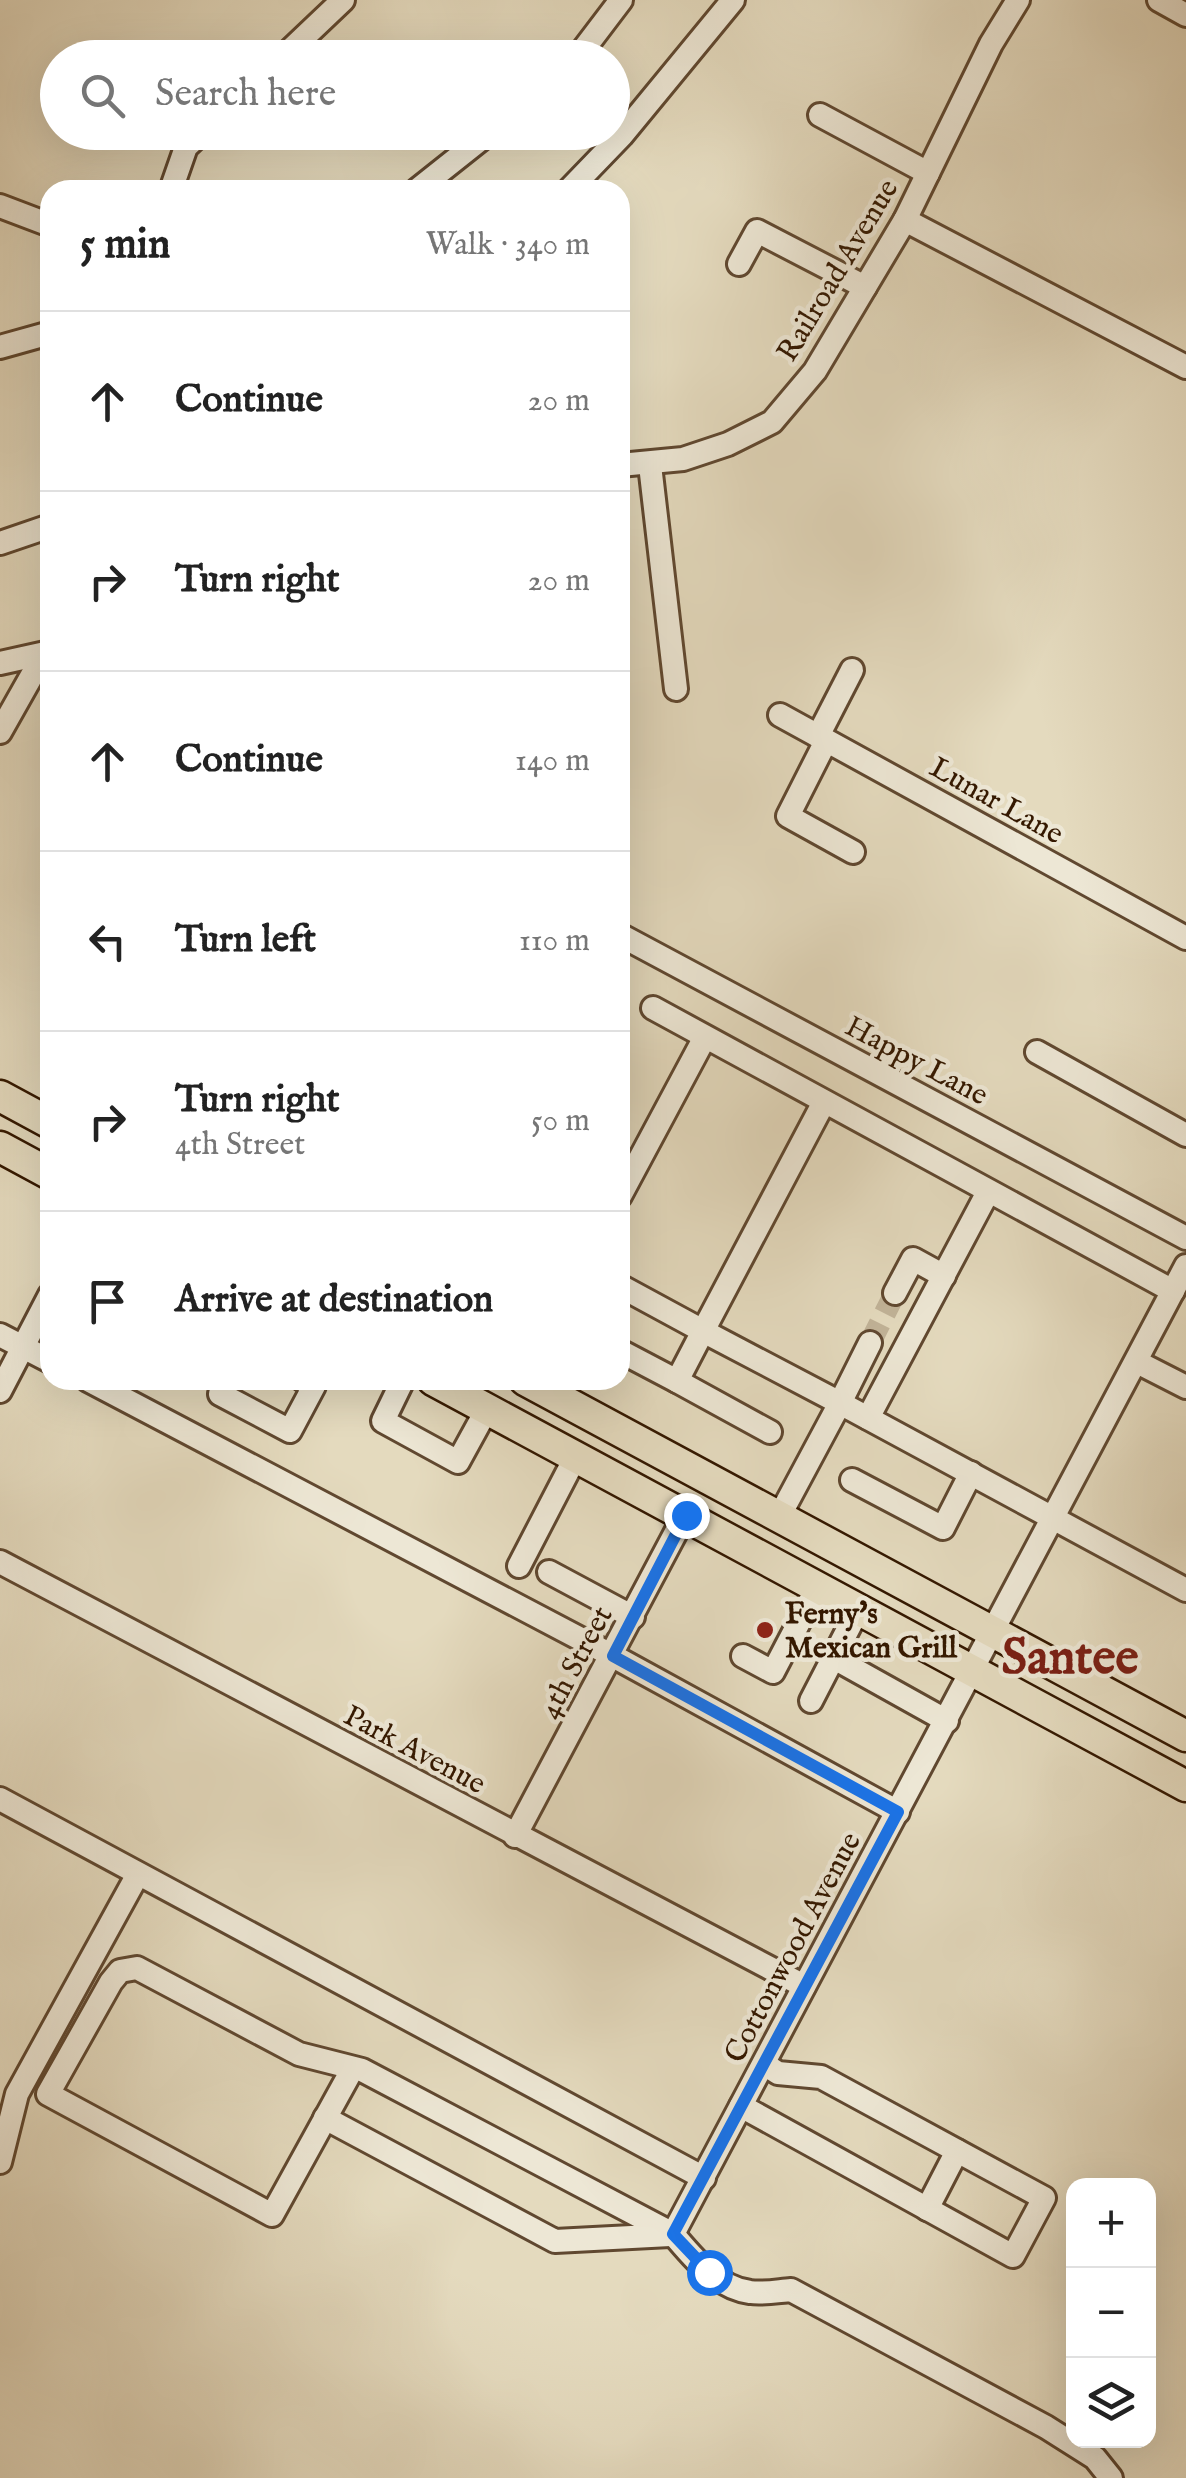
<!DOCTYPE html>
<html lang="en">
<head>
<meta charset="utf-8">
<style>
	body { margin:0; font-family:"IM FELL English",serif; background:#f6f6f6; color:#222 }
	.controls { position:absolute; right:30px; bottom:30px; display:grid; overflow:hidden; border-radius:20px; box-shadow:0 10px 40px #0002 }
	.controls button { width:90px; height:90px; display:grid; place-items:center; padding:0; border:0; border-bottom:2px solid #e0e0e0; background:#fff; color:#222; font:50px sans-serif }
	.stop { position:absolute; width:30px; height:30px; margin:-22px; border:8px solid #1a73e8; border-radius:50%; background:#fff }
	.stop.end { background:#1a73e8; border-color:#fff; box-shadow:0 2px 10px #0008 }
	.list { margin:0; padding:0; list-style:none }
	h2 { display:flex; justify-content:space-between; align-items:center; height:130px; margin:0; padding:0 40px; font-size:42px }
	h2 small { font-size:32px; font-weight:400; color:#767676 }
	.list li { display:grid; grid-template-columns:65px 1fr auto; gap:30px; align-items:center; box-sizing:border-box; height:180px; padding:0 40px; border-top:2px solid #e0e0e0 }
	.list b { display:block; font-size:38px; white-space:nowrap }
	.list p { margin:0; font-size:32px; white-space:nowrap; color:#767676 }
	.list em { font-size:32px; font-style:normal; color:#767676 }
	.icon { flex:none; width:55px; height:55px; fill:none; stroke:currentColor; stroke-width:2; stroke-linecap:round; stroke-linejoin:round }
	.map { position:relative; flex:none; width:1186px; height:2478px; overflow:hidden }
	.search { position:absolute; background:#fff; box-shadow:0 10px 40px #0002; left:40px; top:40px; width:590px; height:110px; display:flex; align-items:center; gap:25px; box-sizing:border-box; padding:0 35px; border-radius:55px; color:#767676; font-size:38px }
	.panel { position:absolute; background:#fff; box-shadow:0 10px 40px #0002; left:40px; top:180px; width:590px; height:1210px; border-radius:30px }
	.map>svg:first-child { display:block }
</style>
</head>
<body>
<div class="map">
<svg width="1186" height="2478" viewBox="0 0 1186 2478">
	<rect width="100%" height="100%" fill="#e4dabe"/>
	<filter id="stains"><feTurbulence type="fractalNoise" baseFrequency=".002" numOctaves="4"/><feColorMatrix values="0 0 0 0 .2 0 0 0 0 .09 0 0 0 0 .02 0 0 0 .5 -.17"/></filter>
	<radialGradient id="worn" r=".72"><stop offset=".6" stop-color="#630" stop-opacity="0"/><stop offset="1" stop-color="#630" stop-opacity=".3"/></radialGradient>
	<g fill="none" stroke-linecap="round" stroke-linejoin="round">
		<polyline stroke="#c1b398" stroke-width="22" stroke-dasharray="22 11" stroke-linecap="butt" points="870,1343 895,1293"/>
		<defs>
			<g id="minor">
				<polyline points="1159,0 1186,15"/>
				<polyline points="282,58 343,0"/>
				<polyline points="577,58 621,0"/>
				<polyline points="820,115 928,173"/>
				<polyline points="171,190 186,147 202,132"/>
				<polyline points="417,190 490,132"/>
				<polyline points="569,190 622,135 733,0"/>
				<polyline points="0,206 50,225"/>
				<polyline points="905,220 1186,367"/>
				<polyline points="739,264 757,231 865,287"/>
				<polyline points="0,347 50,333"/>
				<polyline points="620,465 683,459 728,444 772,422 815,371 905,220 991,44 1018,0"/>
				<polyline points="650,465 676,689"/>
				<polyline points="0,543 50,526"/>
				<polyline points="0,663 50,652"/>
				<polyline points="780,715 1186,938"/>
				<polyline points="0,732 44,654"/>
				<polyline points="818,736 852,670"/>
				<polyline points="826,741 788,816 853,852"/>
				<polyline points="620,935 1186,1238"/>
				<polyline points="653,1008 1173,1291"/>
				<polyline points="1037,1052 1186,1135"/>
				<polyline points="824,1102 703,1331 840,1403 870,1343"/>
				<polyline points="620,1196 705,1037"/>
				<polyline points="620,1286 703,1331 677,1381 620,1351"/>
				<polyline points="895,1293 913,1259 944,1276"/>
				<polyline points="0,1335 50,1361"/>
				<polyline points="1137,1362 1186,1387"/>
				<polyline points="88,1380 613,1656 898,1812"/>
				<polyline points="403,1380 383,1421 458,1462 487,1409"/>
				<polyline points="677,1381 770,1432"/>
				<polyline points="0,1391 50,1295"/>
				<polyline points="220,1394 290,1431 314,1386 303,1380"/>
				<polyline points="868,1418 988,1192"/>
				<polyline points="852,1480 943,1528 971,1473"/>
				<polyline points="779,1517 840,1403 1186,1590"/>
				<polyline points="0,1562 804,1986"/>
				<polyline points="519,1566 576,1456"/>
				<polyline points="549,1572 633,1617"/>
				<polyline points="743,1656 773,1672 818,1586"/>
				<polyline points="834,1658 947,1721"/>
				<polyline points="811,1701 859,1608"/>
				<polyline points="0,1799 704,2178"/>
				<polyline points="515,1836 685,1515"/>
				<path d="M353,2068L272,2215L48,2094L111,1982L120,1971L137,1968L299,2054L362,2070L673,2234C693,2258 718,2288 750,2292C763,2294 778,2291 791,2290L1046,2427L1095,2458L1111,2478"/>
				<polyline points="741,2106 1013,2256 1044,2198 821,2077 778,2073 764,2064"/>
				<polyline points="325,2118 555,2241 670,2235"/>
				<polyline points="0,2162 17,2094 138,1874"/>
				<polyline points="927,2209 957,2151"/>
				<polyline points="673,2234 1186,1266"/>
			</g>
			<g id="major">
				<polyline points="0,1096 50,1123"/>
				<polyline points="0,1147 50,1174"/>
				<polyline points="433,1380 1186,1786"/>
				<polyline points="525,1380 1186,1736"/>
			</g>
		</defs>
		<use href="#minor" stroke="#604830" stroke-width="28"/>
		<use href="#major" stroke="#341800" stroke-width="35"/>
		<use href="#minor" stroke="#ede7d5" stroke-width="22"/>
		<use href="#major" stroke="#e4dabe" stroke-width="30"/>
	</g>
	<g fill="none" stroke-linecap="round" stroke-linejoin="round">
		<polyline stroke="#1a73e8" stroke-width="12" points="686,1515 613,1656 898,1812 673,2234 709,2272"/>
	</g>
	<circle fill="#8f2418" stroke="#ede7d5" stroke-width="4" cx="765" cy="1630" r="10"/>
	<g text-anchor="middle" stroke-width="9" stroke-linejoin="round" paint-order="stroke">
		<g font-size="30" fill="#341800" stroke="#ede7d5">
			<text transform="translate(837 270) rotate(-59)" y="10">Railroad Avenue</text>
			<text transform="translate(997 800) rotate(29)" y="10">Lunar Lane</text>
			<text transform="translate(917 1060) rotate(28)" y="10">Happy Lane</text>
			<text transform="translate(575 1662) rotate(-62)" y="10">4th Street</text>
			<text transform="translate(415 1749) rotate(28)" y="10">Park Avenue</text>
			<text transform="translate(792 1947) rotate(-62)" y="10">Cottonwood Avenue</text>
		</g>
		<g font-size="30" font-weight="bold" fill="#341800" stroke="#ede7d5" text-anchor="start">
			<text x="785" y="1623">Ferny's<tspan x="785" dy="34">Mexican Grill</tspan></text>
		</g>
		<g font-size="50" font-weight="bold" fill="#7a1f14" stroke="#ede7d5">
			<text x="1070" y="1673">Santee</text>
		</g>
	</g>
	<rect width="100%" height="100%" filter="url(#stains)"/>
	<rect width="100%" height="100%" fill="url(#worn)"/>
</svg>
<div class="controls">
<button>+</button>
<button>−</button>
<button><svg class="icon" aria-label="layers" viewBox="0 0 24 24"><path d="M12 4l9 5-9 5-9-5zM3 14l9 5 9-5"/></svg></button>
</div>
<div class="stop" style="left:709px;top:2272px"></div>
<div class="stop end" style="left:686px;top:1515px"></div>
<div class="search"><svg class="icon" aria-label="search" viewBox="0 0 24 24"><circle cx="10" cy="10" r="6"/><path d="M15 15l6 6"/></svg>Search here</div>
<section class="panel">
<h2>5 min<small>Walk · 340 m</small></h2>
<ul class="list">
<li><svg class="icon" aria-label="ahead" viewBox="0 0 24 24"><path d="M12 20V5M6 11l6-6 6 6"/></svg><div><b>Continue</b></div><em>20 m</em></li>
<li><svg class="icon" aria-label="right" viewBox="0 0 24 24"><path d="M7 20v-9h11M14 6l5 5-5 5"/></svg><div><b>Turn right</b></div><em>20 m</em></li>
<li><svg class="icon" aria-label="ahead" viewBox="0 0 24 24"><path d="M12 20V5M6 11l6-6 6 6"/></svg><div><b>Continue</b></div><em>140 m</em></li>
<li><svg class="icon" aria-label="left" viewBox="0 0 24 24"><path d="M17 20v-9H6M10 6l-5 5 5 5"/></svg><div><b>Turn left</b></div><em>110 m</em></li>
<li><svg class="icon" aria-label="right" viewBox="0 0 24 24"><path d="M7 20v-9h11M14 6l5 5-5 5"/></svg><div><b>Turn right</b><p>4th Street</p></div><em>50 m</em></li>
<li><svg class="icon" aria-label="arrive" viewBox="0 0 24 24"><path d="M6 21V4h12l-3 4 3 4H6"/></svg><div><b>Arrive at destination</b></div></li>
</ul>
</section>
</div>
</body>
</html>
